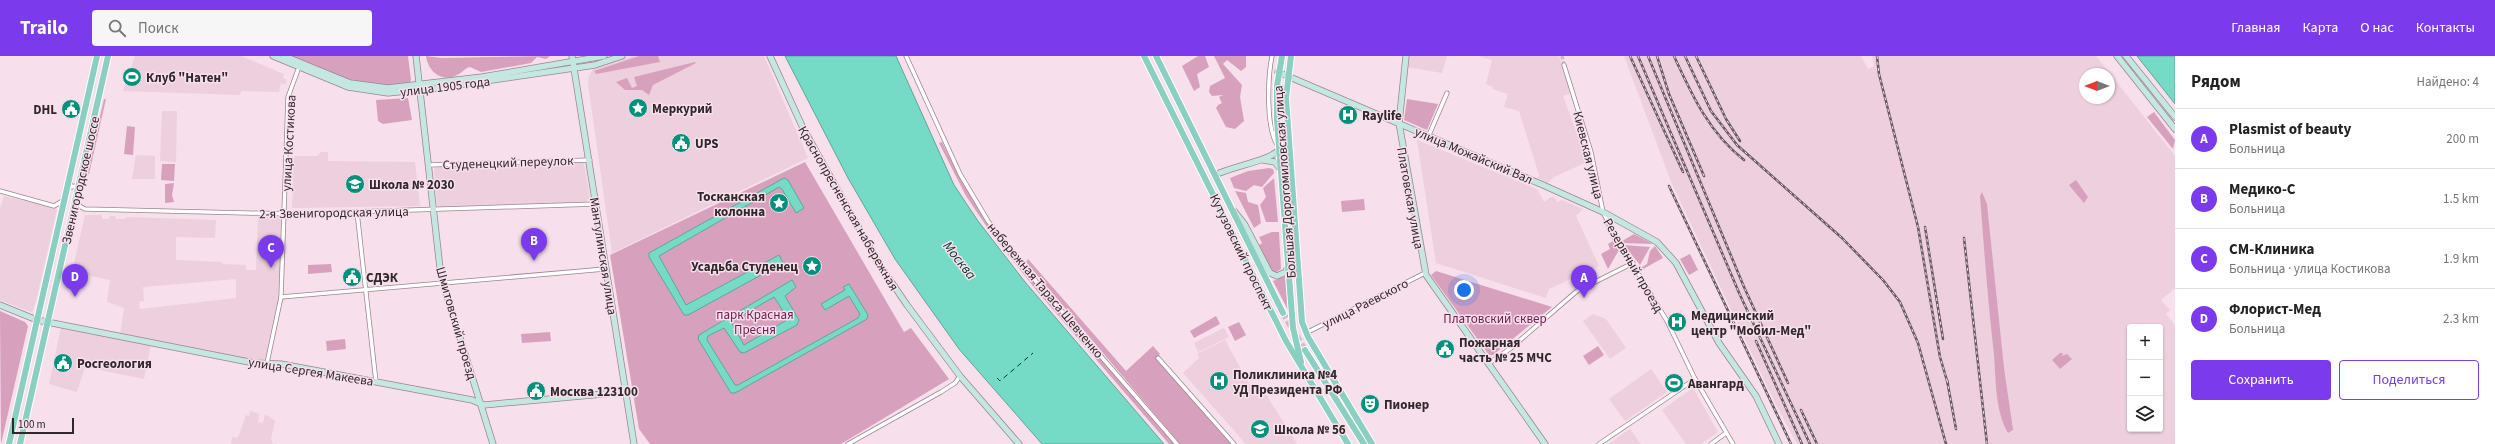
<!DOCTYPE html>
<html lang="ru">
<head>
<meta charset="utf-8">
<style>
	body { margin:0; font-family:"Source Sans 3",sans-serif; background:#f6f6f6; color:#222 }
	.controls { position:absolute; right:12px; bottom:12px; display:grid; overflow:hidden; border-radius:4px; box-shadow:0 1px 3px #0004 }
	.controls button { width:36px; height:36px; display:grid; place-items:center; padding:0; border:0; border-bottom:1px solid #e0e0e0; background:#fff; color:#222; font:20px sans-serif }
	.compass { position:absolute; left:2079px; top:12px; width:36px; height:36px; border-radius:50%; background:#fff; box-shadow:0 1px 3px #0004; rotate:270deg }
	.scale { position:absolute; left:12px; bottom:10px; width:62px; box-sizing:border-box; padding-left:4px; border:2px solid #30272b; border-top:0; font-size:11px; line-height:14px; white-space:nowrap; color:#30272b; -webkit-text-stroke:3px #f7dfeb; paint-order:stroke }
	.you { position:absolute; left:1464px; top:234px; width:14px; height:14px; margin:-10px; border:3px solid #fff; border-radius:50%; background:#1a73e8; box-shadow:0 0 0 6px #1a73e833 }
	.badge { display:grid; place-items:center; width:26px; height:26px; border-radius:50%; background:#7c3aed; color:#fff; font-size:13px; font-weight:700 }
	.pin { position:absolute; translate:-50% -33px; filter:drop-shadow(0 1px 2px #0008) }
	.pin::after { content:''; position:absolute; top:21px; width:14px; height:12px; background:inherit; clip-path:polygon(0 0,100% 0,50% 100%) }
	.list { margin:0; padding:0; list-style:none }
	h2 { display:flex; justify-content:space-between; align-items:center; height:52px; margin:0; padding:0 16px; font-size:17px }
	h2 small { font-size:13px; font-weight:400; color:#767676 }
	.list li { display:grid; grid-template-columns:26px 1fr auto; gap:12px; align-items:center; box-sizing:border-box; height:60px; padding:0 16px; border-top:1px solid #e0e0e0 }
	.list b { display:block; font-size:15px; white-space:nowrap }
	.list p { margin:0; font-size:13px; white-space:nowrap; color:#767676 }
	.list em { font-size:13px; font-style:normal; color:#767676 }
	.actions { display:flex; gap:8px; padding:12px 16px }
	.actions a { flex:1; padding:9px 0; border:1px solid #7c3aed; border-radius:4px; text-align:center; font-size:14px; color:#7c3aed }
	.actions .main { background:#7c3aed; color:#fff }
	.icon { flex:none; width:22px; height:22px; fill:none; stroke:currentColor; stroke-width:2; stroke-linecap:round; stroke-linejoin:round }
	.map { position:relative; flex:none; width:2175px; height:388px; overflow:hidden }
	header { display:flex; align-items:center; gap:24px; box-sizing:border-box; height:56px; padding:0 20px; background:#7c3aed; color:#fff }
	header strong { font-size:19px }
	nav { display:flex; gap:22px; margin-inline-start:auto; font-size:14px }
	.search { width:280px; height:36px; background:#f6f6f6; display:flex; align-items:center; gap:10px; box-sizing:border-box; padding:0 14px; border-radius:4px; color:#767676; font-size:15px }
	main { display:flex }
	aside { flex:1; background:#fff }
	.map>svg:first-child { display:block }
</style>
</head>
<body>
<header>
<strong>Trailo</strong>
<div class="search"><svg class="icon" aria-label="search" viewBox="0 0 24 24"><circle cx="10" cy="10" r="6"/><path d="M15 15l6 6"/></svg>Поиск</div>
<nav><a>Главная</a><a>Карта</a><a>О нас</a><a>Контакты</a></nav>
</header>
<main>
<div class="map">
<svg width="2175" height="388" viewBox="0 0 2175 388">
	<rect width="100%" height="100%" fill="#f7dfeb"/>
	<g fill="#edcfdd" fill-rule="evenodd">
		<polygon points="135,0 241,0 284,18 283,22 287,24 285,29 281,27 279,36 241,35 240,39 123,35"/>
		<polygon points="632,0 764,0 808,102 612,197 588,28 589,20 593,13"/>
		<polygon points="1408,0 1447,0 1442,17 1406,11"/>
		<polygon points="1479,0 1559,0 1571,37 1563,40 1587,106 1554,121 1548,127 1538,122 1539,119 1519,55 1504,51 1508,38 1492,33 1493,31 1486,28 1492,4"/>
		<path d="M1624,0H1861L1868,13L1874,10L1872,0H2096L2175,100V232L2161,244L2170,254L2166,258L2175,269V388H1797L1775,347L1672,128ZM2085,18H2109V42H2085ZM2130,271H2160V373H2130Z"/>
		<polygon points="162,55 177,55 176,106 160,105"/>
		<polygon points="1417,84 1537,133 1544,146 1551,141 1554,141 1557,146 1562,144 1583,153 1576,160 1599,210 1549,233 1546,242 1436,207"/>
		<polygon points="321,96 328,96 328,105 415,106 420,150 292,152 294,100 317,100"/>
		<polygon points="136,99 155,100 155,123 132,123"/>
		<polygon points="580,105 584,108 590,142 586,146 439,151 437,148 434,114 436,111"/>
		<polygon points="4,140 54,151 57,154 36,245 33,254 31,256 0,244 0,153"/>
		<path d="M85,159H102V163H109L110,160H115L116,163H126V161L216,164L215,182L176,181V204L222,206V208L246,209V214H256L258,160L281,161L280,233L265,303L262,306L120,279L124,252L107,246L110,224L72,216ZM236,223V242L140,253L139,246L144,245L143,231Z"/>
		<polygon points="1593,258 1606,263 1626,292 1610,303 1583,265"/>
		<polygon points="61,272 151,289 144,323 85,311 77,336 49,328"/>
		<polygon points="1224,272 1229,281 1198,296 1194,287"/>
		<polygon points="1225,284 1254,337 1262,332 1297,388 1246,388 1183,317 1199,302 1198,297"/>
		<polygon points="1651,313 1667,336 1625,365 1609,343"/>
		<polygon points="1693,332 1718,376 1701,388 1686,388 1662,354"/>
		<polygon points="250,355 259,358 258,366 263,367 265,358 275,365 271,383 273,388 231,388 232,381 237,382 239,379 246,359 249,360"/>
		<polygon points="1630,373 1641,388 1609,388 1614,384"/>
	</g>
	<g fill="#d7a1bd">
		<polygon points="290,0 408,0 411,24 409,28 388,30 358,27"/>
		<path d="M426,0L441,2L550,0L546,3L537,1L531,7L481,16L470,11C464,12 463,17 457,19C441,27 428,15 426,0Z"/>
		<polygon points="639,0 658,0 660,6 596,18 594,15"/>
		<polygon points="1198,0 1205,0 1209,11 1197,18 1200,31 1194,35 1182,10"/>
		<polygon points="1214,0 1246,0 1246,11 1241,15 1227,4 1223,8 1242,29 1240,41 1244,65 1235,73 1226,71 1216,52 1218,49 1222,47 1219,41 1223,39 1212,40 1209,36 1210,30 1225,22"/>
		<polygon points="695,6 696,7 653,29 649,39 642,34 625,34 616,26 627,22 632,32 637,30 634,21"/>
		<polygon points="408,42 412,64 383,68 378,65 376,44"/>
		<polygon points="104,43 106,43 89,118 87,117"/>
		<polygon points="1407,43 1438,48 1427,74 1404,64"/>
		<polygon points="2154,56 2175,84 2173,93 2147,61"/>
		<polygon points="127,70 135,71 133,99 124,98"/>
		<polygon points="942,86 959,120 986,166 1016,206 1175,388 1169,388 1037,235 991,177 966,140 939,87"/>
		<polygon points="805,106 904,276 911,272 949,323 841,388 650,388 639,373 610,199"/>
		<polygon points="162,108 175,108 174,125 161,124"/>
		<polygon points="1269,112 1273,113 1274,117 1262,131 1254,129 1246,135 1234,132 1230,122 1248,115"/>
		<polygon points="1274,122 1278,166 1266,166 1260,149 1266,141 1263,132"/>
		<polygon points="2076,124 2088,141 2084,147 2069,129"/>
		<polygon points="174,127 172,139 174,146 165,147 165,128"/>
		<polygon points="1235,135 1246,137 1248,146 1258,149 1261,167 1254,172"/>
		<path d="M1982,136L1987,148L2004,312L2013,374L2008,377C1995,355 1996,324 1994,299C1988,246 1984,193 1980,140Z"/>
		<polygon points="1364,143 1365,154 1342,156 1341,145"/>
		<polygon points="1602,161 1619,194 1608,213 1601,198 1610,193 1608,188 1613,185"/>
		<polygon points="1272,176 1279,176 1281,213 1275,217 1272,216 1259,189 1262,187 1259,181"/>
		<polygon points="1634,178 1653,188 1623,187 1622,185"/>
		<polygon points="1624,189 1650,191 1640,209"/>
		<polygon points="1655,190 1663,202 1643,213 1642,211 1647,208 1650,195"/>
		<polygon points="1690,198 1698,214 1689,219 1680,203"/>
		<polygon points="1028,203 1126,315 1153,290 1160,298 1156,302 1232,388 1180,388 1026,206"/>
		<polygon points="331,208 332,216 308,218 308,209"/>
		<polygon points="1436,215 1552,251 1493,299 1489,299 1431,219"/>
		<polygon points="1286,220 1288,253 1288,254 1273,225"/>
		<polygon points="0,255 25,266 28,270 1,388"/>
		<polygon points="1216,260 1220,268 1194,282 1190,275"/>
		<polygon points="1239,266 1246,279 1235,285 1228,271"/>
		<polygon points="550,276 551,285 522,287 521,278"/>
		<polygon points="345,283 346,293 327,295 326,285"/>
		<polygon points="1598,290 1604,299 1589,309 1583,300"/>
		<polygon points="2060,297 2063,297 2062,300 2067,298 2072,303 2060,313 2052,304"/>
	</g>
	<g fill="#75dbc6" stroke="#60a598" fill-rule="evenodd">
		<polygon points="785,0 896,0 954,129 978,165 1025,226 1164,388 1042,388 959,293 895,203 848,122"/>
		<polygon points="2137,0 2175,0 2175,48"/>
		<circle cx="639" cy="52" r="7"/>
		<polygon points="784,122 788,124 804,152 796,157 782,133 779,131 659,200 686,249 779,199 783,207 688,259 684,259 649,201 649,197"/>
		<path d="M792,224L796,231L785,240L799,264L797,269L744,297L740,296L724,272L708,280L707,284L735,329H738L858,262L860,258L849,240L825,254L821,248L845,234L843,231L849,228L868,259L867,263L735,337H731L698,283L699,279ZM774,241L787,261V264L744,289L731,266Z"/>
	</g>
	<g fill="none" stroke-linecap="round" stroke-linejoin="round">
		<polyline stroke="#02352c" stroke-width="1" stroke-dasharray="5 4" stroke-linecap="butt" points="997,322 1000,325 1033,297"/>
		<polyline stroke="#cfbac5" stroke-width="3.5" stroke-dasharray="3.5 2" stroke-linecap="butt" points="1562,0 1564,9"/>
		<polyline stroke="#cfbac5" stroke-width="6" stroke-dasharray="6 3" stroke-linecap="butt" points="1283,257 1305,294"/>
		<defs>
			<g id="street">
				<polyline points="906,0 960,118 988,165 1020,207 1177,388"/>
				<path d="M1272,0C1268,20 1265,75 1279,91"/>
				<polyline points="1564,9 1591,96 1603,156 1617,183 1667,265 1695,323 1733,388"/>
				<polyline points="1429,79 1447,37"/>
				<polyline points="428,109 590,104"/>
				<polyline points="69,126 72,131 79,129"/>
				<polyline points="0,135 54,150 64,144"/>
				<polyline points="76,145 81,151 85,153 290,158 596,148"/>
				<polyline points="357,156 376,326"/>
				<polyline points="281,241 605,213"/>
				<polyline points="1306,277 1425,217"/>
				<polyline points="1158,302 1234,388"/>
				<polyline points="267,307 281,241 288,41 299,11"/>
				<polyline points="1488,308 1511,292 1577,235 1633,207"/>
				<polyline points="848,388 941,336 955,327 960,320"/>
				<polyline points="1599,388 1695,323"/>
				<polyline points="1711,388 1726,377"/>
			</g>
			<g id="secondary">
				<polyline points="273,0 348,31 388,37 437,32 595,9 622,0"/>
				<polyline points="284,0 350,27 388,32 482,21 604,0"/>
				<polyline points="416,0 441,221 493,388"/>
				<polyline points="572,0 634,388"/>
				<polyline points="770,0 803,72 879,208 907,249 960,320 1019,388"/>
				<polyline points="1406,0 1399,67 1426,219 1545,388"/>
				<polyline points="2117,0 2175,73"/>
				<polyline points="2126,0 2175,61"/>
				<polyline points="1278,16 1543,129 1603,156 1657,186 1676,207 1719,287 1756,340 1779,388"/>
				<polyline points="1263,104 1275,106 1281,114"/>
				<path d="M1215,119C1233,110 1270,105 1280,93"/>
				<polyline points="1234,155 1245,169 1270,217 1277,220 1286,216 1288,210"/>
				<polyline points="0,249 37,264 254,307 281,308 472,344 484,349 625,336"/>
			</g>
			<g id="primary">
				<polyline points="1144,0 1286,285 1348,388"/>
				<polyline points="1156,0 1283,257"/>
				<polyline points="1282,0 1277,30 1277,64 1293,272 1301,306"/>
				<polyline points="1291,0 1286,42 1302,266 1308,281 1372,388"/>
				<polyline points="1305,294 1364,388"/>
				<polyline points="9,388 97,0"/>
				<polyline points="20,388 108,0"/>
			</g>
		</defs>
		<use href="#street" stroke="#9b8590" stroke-width="5"/>
		<use href="#secondary" stroke="#9b8590" stroke-width="7"/>
		<use href="#primary" stroke="#fff" stroke-width="8"/>
		<use href="#street" stroke="#fff" stroke-width="3.5"/>
		<use href="#secondary" stroke="#c5e7e1" stroke-width="5.5"/>
		<use href="#primary" stroke="#8bcfc2" stroke-width="6"/>
		<defs>
			<g id="rail">
				<polyline points="1630,0 1683,116"/>
				<polyline points="1638,0 1740,239 1810,388"/>
				<polyline points="1648,0 1744,231 1788,327"/>
				<polyline points="1657,0 1669,38 1704,120"/>
				<path d="M1674,0C1692,39 1709,77 1744,104"/>
				<polyline points="1685,0 1711,55 1737,89 1842,182 1883,224 1900,246 1918,287 1946,388"/>
				<polyline points="1696,0 1726,63 1740,85"/>
				<polyline points="1877,0 1879,18 1918,171 1940,301 1948,328"/>
				<polyline points="1669,130 1791,388"/>
				<polyline points="1925,171 1943,283"/>
				<polyline points="1964,182 1987,388"/>
				<polyline points="1756,285 1802,388"/>
				<polyline points="1947,324 1956,373"/>
				<polyline points="1801,354 1817,388"/>
			</g>
		</defs>
		<use href="#rail" stroke="#66595f" stroke-width="2.5"/>
		<use href="#rail" stroke="#f7dfeb" stroke-width="1" stroke-dasharray="3" stroke-linecap="butt"/>
	</g>
	<defs>
		<symbol id="stadium-disc" viewBox="-11 -11 22 22"><circle r="9.5" fill="#00917d" stroke="#f7dfeb"/><path d="M0-5a6.5 5 0 1 0 0 10a6.5 5 0 1 0 0-10ZM-3.5-1.8h7v3.6h-7Z" fill="#fff"/></symbol>
		<symbol id="sight-disc" viewBox="-11 -11 22 22"><circle r="9.5" fill="#00917d" stroke="#f7dfeb"/><path d="M0-6L1.8-2.2L6-1.7L2.9 1.2L3.7 5.4L0 3.3L-3.7 5.4L-2.9 1.2L-6-1.7L-1.8-2.2Z" fill="#fff"/></symbol>
		<symbol id="civic-disc" viewBox="-11 -11 22 22"><circle r="9.5" fill="#00917d" stroke="#f7dfeb"/><path d="M-.6-6.5H3V-4.5H.6V-3L4-1V1h2V6H-6V1h2V-1L-.6-3ZM-1.2 2.5V6h2.4V2.5Z" fill="#fff"/></symbol>
		<symbol id="hospital-disc" viewBox="-11 -11 22 22"><circle r="9.5" fill="#00917d" stroke="#f7dfeb"/><path d="M-5-5h3v3.5h4V-5h3V5h-3V1.5h-4V5h-3Z" fill="#fff"/></symbol>
		<symbol id="school-disc" viewBox="-11 -11 22 22"><circle r="9.5" fill="#00917d" stroke="#f7dfeb"/><path d="M0-5L7-2L0 1L-7-2ZM-4 1L0 2.5L4 1V4Q0 6-4 4Z" fill="#fff"/></symbol>
		<symbol id="theatre-disc" viewBox="-11 -11 22 22"><circle r="9.5" fill="#00917d" stroke="#f7dfeb"/><path d="M-5-5.5Q0-4 5-5.5V0Q5 5 0 6Q-5 5-5 0ZM-3.3-2.5H-1v1.5H-3.3ZM1-2.5H3.3v1.5H1ZM-2.8 1Q0 5.5 2.8 1Z" fill="#fff"/></symbol>
	</defs>
	<g fill-rule="evenodd">
		<use href="#stadium-disc" x="121" y="10" width="22" height="22"/>
		<use href="#sight-disc" x="627" y="41" width="22" height="22"/>
		<use href="#civic-disc" x="60" y="42" width="22" height="22"/>
		<use href="#hospital-disc" x="1337" y="48" width="22" height="22"/>
		<use href="#civic-disc" x="670" y="76" width="22" height="22"/>
		<use href="#school-disc" x="344" y="117" width="22" height="22"/>
		<use href="#sight-disc" x="768" y="136" width="22" height="22"/>
		<use href="#sight-disc" x="801" y="199" width="22" height="22"/>
		<use href="#civic-disc" x="341" y="210" width="22" height="22"/>
		<use href="#hospital-disc" x="1666" y="255" width="22" height="22"/>
		<use href="#civic-disc" x="1434" y="282" width="22" height="22"/>
		<use href="#civic-disc" x="52" y="296" width="22" height="22"/>
		<use href="#hospital-disc" x="1208" y="314" width="22" height="22"/>
		<use href="#stadium-disc" x="1663" y="316" width="22" height="22"/>
		<use href="#civic-disc" x="525" y="324" width="22" height="22"/>
		<use href="#theatre-disc" x="1359" y="337" width="22" height="22"/>
		<use href="#school-disc" x="1249" y="362" width="22" height="22"/>
	</g>
	<g text-anchor="middle" stroke-width="3" stroke-linejoin="round" paint-order="stroke">
		<g font-size="13" font-weight="bold" fill="#30272b" stroke="#f7dfeb" text-anchor="start">
			<text x="146" y="26">Клуб "Натен"</text>
			<text x="652" y="57">Меркурий</text>
			<text x="57" y="58" text-anchor="end">DHL</text>
			<text x="1362" y="64">Raylife</text>
			<text x="695" y="92">UPS</text>
			<text x="369" y="133">Школа № 2030</text>
			<text x="765" y="145" text-anchor="end">Тосканская<tspan x="765" dy="15">колонна</tspan></text>
			<text x="798" y="215" text-anchor="end">Усадьба Студенец</text>
			<text x="366" y="226">СДЭК</text>
			<text x="1691" y="264">Медицинский<tspan x="1691" dy="15">центр "Мобил-Мед"</tspan></text>
			<text x="1459" y="291">Пожарная<tspan x="1459" dy="15">часть № 25 МЧС</tspan></text>
			<text x="77" y="312">Росгеология</text>
			<text x="1233" y="323">Поликлиника №4<tspan x="1233" dy="15">УД Президента РФ</tspan></text>
			<text x="1688" y="332">Авангард</text>
			<text x="550" y="340">Москва 123100</text>
			<text x="1384" y="353">Пионер</text>
			<text x="1274" y="378">Школа № 56</text>
		</g>
		<g font-size="13" fill="#30272b" stroke="#f7dfeb">
			<text transform="translate(445 30) rotate(-7)" y="5">улица 1905 года</text>
			<text transform="translate(288 87) rotate(-87)" y="5">улица Костикова</text>
			<text transform="translate(1474 99) rotate(23)" y="5">улица Можайский Вал</text>
			<text transform="translate(1589 99) rotate(76)" y="5">Киевская улица</text>
			<text transform="translate(508 106) rotate(-2)" y="5">Студенецкий переулок</text>
			<text transform="translate(80 124) rotate(-77)" y="5">Звенигородское шоссе</text>
			<text transform="translate(1284 126) rotate(-94)" y="5">Большая Дорогомиловская улица</text>
			<text transform="translate(1411 142) rotate(80)" y="5">Платовская улица</text>
			<text transform="translate(849 152) rotate(60)" y="5">Краснопресненская набережная</text>
			<text transform="translate(334 156) rotate(-1)" y="5">2-я Звенигородская улица</text>
			<text transform="translate(1242 196) rotate(64)" y="5">Кутузовский проспект</text>
			<text transform="translate(604 200) rotate(81)" y="5">Мантулинская улица</text>
			<text transform="translate(1634 209) rotate(60)" y="5">Резервный проезд</text>
			<text transform="translate(1046 234) rotate(50)" y="5">набережная Тараса Шевченко</text>
			<text transform="translate(1365 247) rotate(-27)" y="5">улица Раевского</text>
			<text transform="translate(457 267) rotate(74)" y="5">Шмитовский проезд</text>
			<text transform="translate(311 315) rotate(9)" y="5">улица Сергея Макеева</text>
		</g>
		<g font-size="13" fill="#6e194f" stroke="#f7dfeb">
			<text x="755" y="263">парк Красная<tspan x="755" dy="15">Пресня</tspan></text>
			<text x="1495" y="267">Платовский сквер</text>
		</g>
		<g font-size="14" font-style="italic" fill="#02352c" stroke="#f7dfeb">
			<text transform="translate(960 204) rotate(52)" y="5">Москва</text>
		</g>
	</g>
</svg>
<div class="controls">
<button>+</button>
<button>−</button>
<button><svg class="icon" aria-label="layers" viewBox="0 0 24 24"><path d="M12 4l9 5-9 5-9-5zM3 14l9 5 9-5"/></svg></button>
</div>
<svg class="compass" viewBox="-18 -18 36 36"><path d="M0-13l5 13h-10z" fill="#e53935"/><path d="M0 13l5-13h-10z" fill="#767676"/></svg>
<div class="scale">100 m</div>
<div class="you"></div>
<div class="pin badge" style="left:1584px;top:242px">A</div>
<div class="pin badge" style="left:534px;top:205px">B</div>
<div class="pin badge" style="left:271px;top:212px">C</div>
<div class="pin badge" style="left:75px;top:241px">D</div>
</div>
<aside>
<h2>Рядом<small>Найдено: 4</small></h2>
<ul class="list">
<li><span class="badge">A</span><div><b>Plasmist of beauty</b><p>Больница</p></div><em>200 m</em></li>
<li><span class="badge">B</span><div><b>Медико-С</b><p>Больница</p></div><em>1.5 km</em></li>
<li><span class="badge">C</span><div><b>СМ-Клиника</b><p>Больница · улица Костикова</p></div><em>1.9 km</em></li>
<li><span class="badge">D</span><div><b>Флорист-Мед</b><p>Больница</p></div><em>2.3 km</em></li>
</ul>
<div class="actions"><a class="main">Сохранить</a><a>Поделиться</a></div>
</aside>
</main>
</body>
</html>
